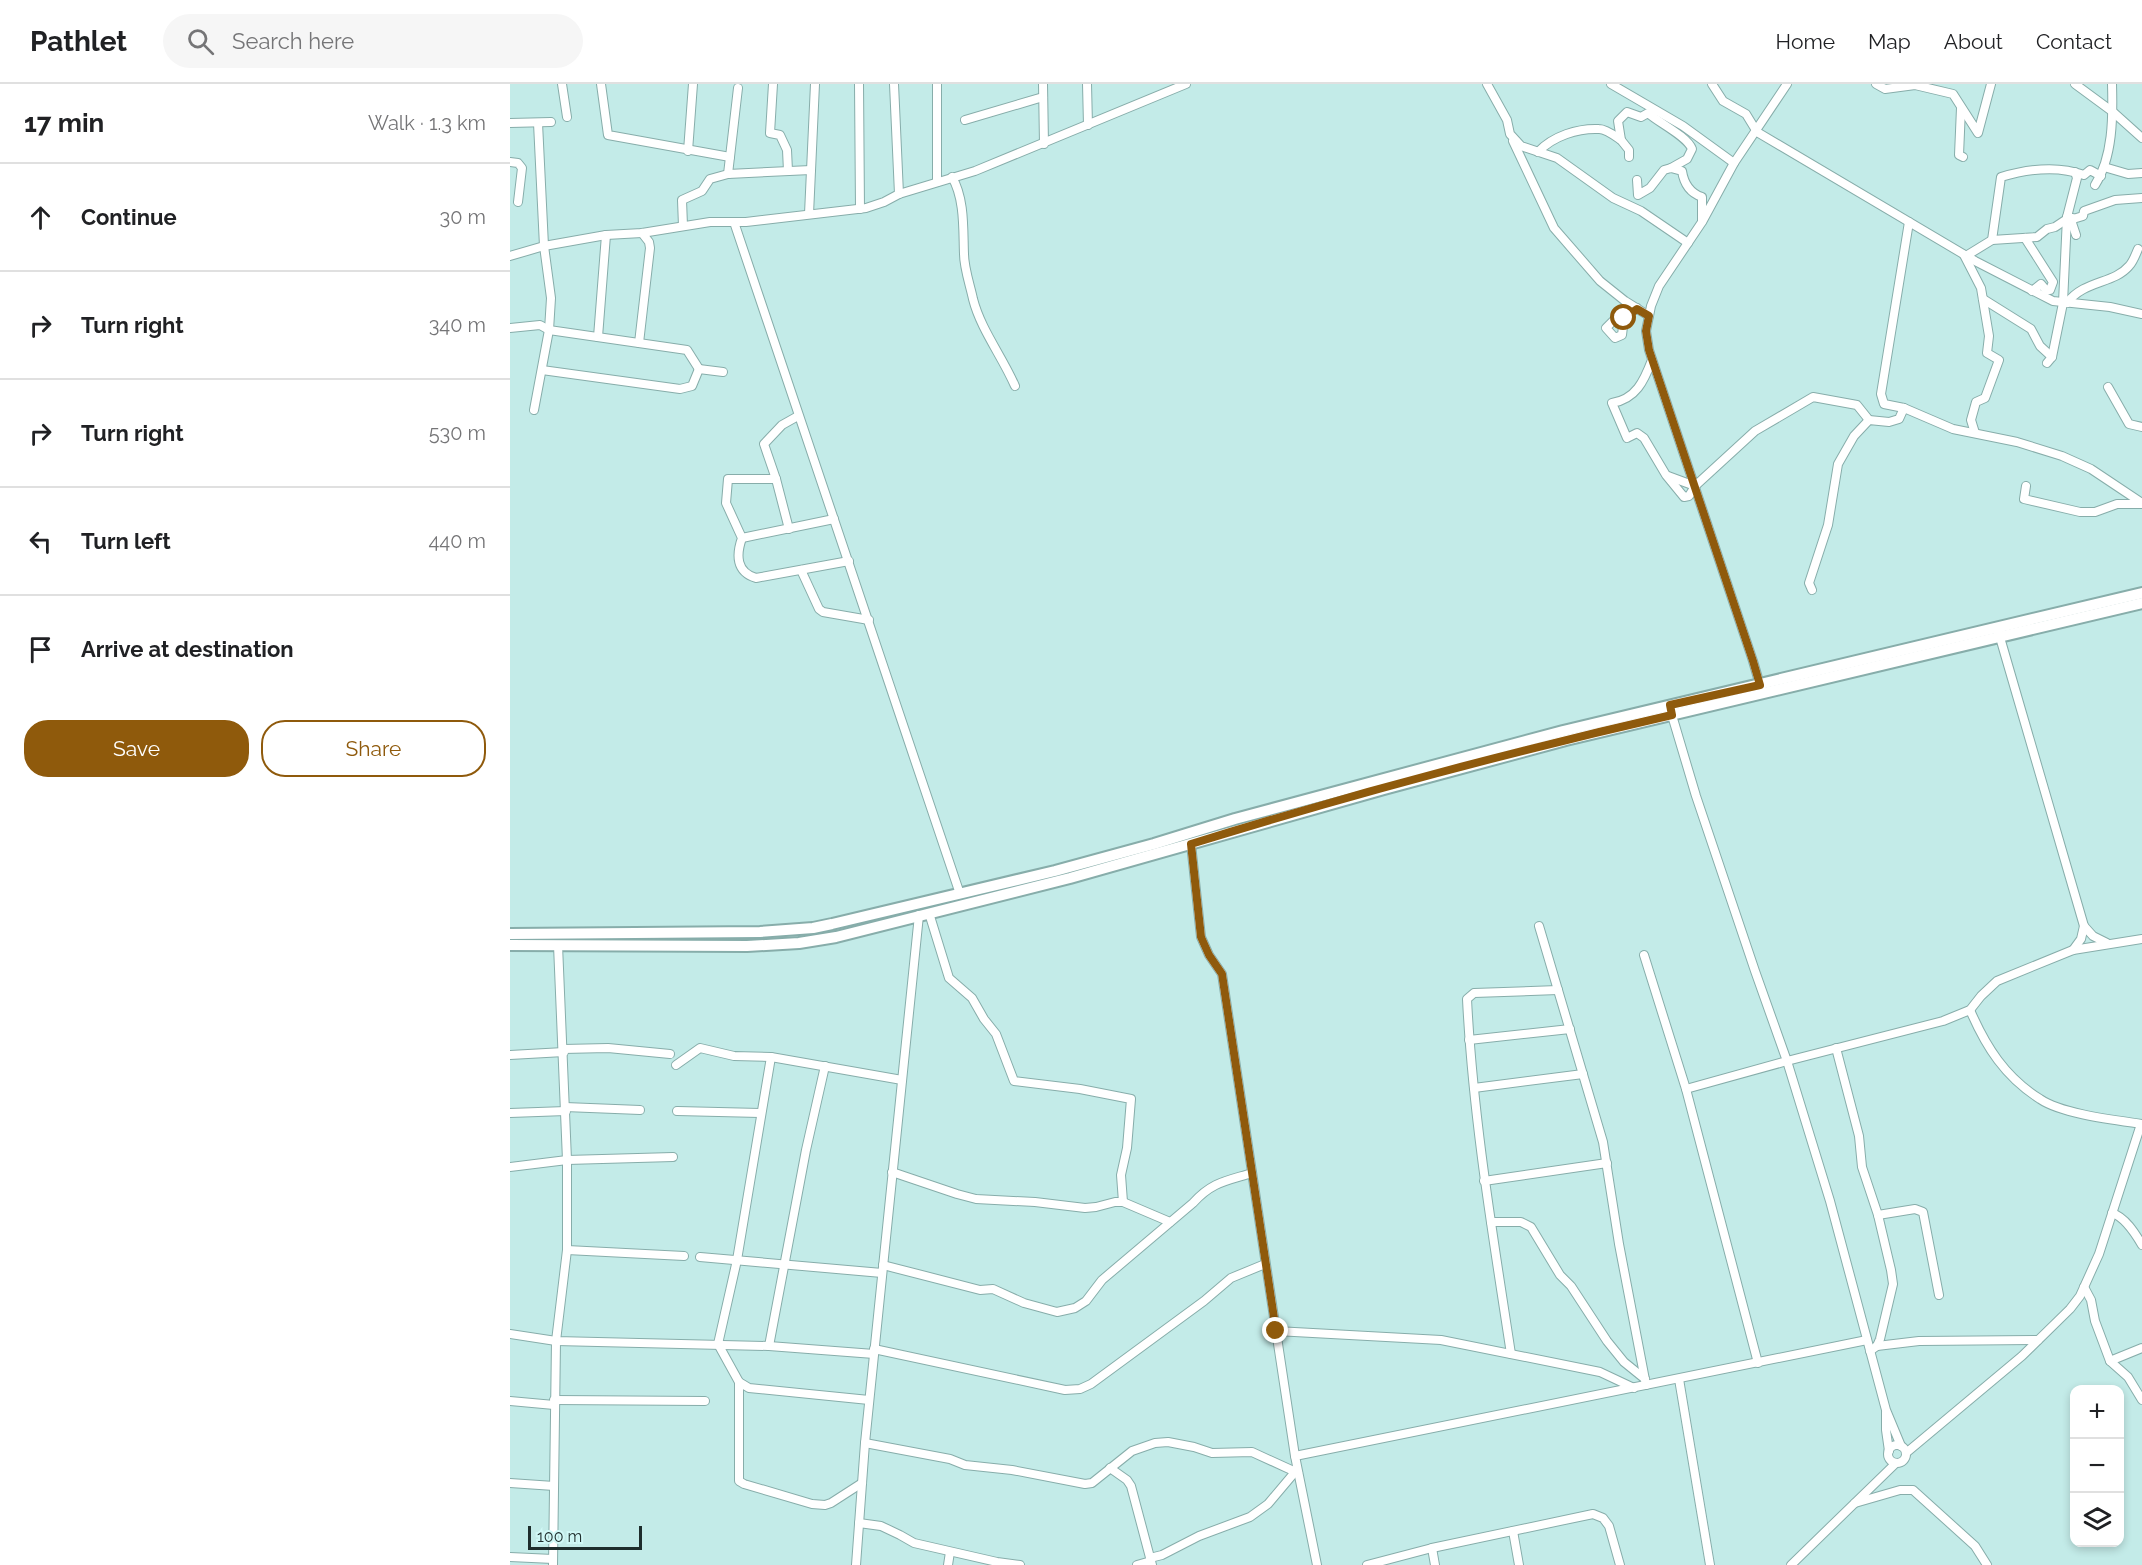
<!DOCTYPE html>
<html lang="en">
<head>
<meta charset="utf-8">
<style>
	body { margin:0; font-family:Raleway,sans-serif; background:#f6f6f6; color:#202124 }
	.controls { position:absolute; right:18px; bottom:18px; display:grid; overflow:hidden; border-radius:12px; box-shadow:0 3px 9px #0003 }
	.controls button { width:54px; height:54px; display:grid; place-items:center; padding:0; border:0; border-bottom:2px solid #e0e0e0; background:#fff; color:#202124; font:30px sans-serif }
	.scale { position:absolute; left:18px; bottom:15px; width:114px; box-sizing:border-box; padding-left:6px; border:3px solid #1e2d2c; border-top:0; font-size:16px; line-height:21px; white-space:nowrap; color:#1e2d2c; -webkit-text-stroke:4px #d0f8f6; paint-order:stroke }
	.stop { position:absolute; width:18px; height:18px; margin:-14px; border:4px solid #8f5a0c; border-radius:50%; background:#fff }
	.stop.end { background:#8f5a0c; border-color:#fff; box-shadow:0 2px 6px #0008 }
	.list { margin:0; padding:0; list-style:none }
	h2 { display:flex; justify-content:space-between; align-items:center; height:78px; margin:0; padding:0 24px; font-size:26px }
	h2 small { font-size:20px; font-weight:400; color:#757577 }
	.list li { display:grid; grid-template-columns:39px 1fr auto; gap:18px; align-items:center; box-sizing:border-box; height:108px; padding:0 24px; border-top:2px solid #e0e0e0 }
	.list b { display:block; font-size:22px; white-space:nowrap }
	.list em { font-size:20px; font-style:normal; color:#757577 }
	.actions { display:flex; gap:12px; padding:18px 24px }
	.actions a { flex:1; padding:14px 0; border:2px solid #8f5a0c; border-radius:24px; text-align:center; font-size:21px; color:#8f5a0c }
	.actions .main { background:#8f5a0c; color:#fff }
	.icon { flex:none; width:33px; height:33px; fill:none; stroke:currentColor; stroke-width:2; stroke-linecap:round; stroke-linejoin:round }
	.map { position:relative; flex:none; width:1632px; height:1481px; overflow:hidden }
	header { display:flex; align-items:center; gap:36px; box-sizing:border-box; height:84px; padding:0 30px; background:#fff; border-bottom:2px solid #e0e0e0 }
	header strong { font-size:28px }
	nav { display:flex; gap:33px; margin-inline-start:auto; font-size:21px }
	.search { width:420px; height:54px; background:#f6f6f6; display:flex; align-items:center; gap:15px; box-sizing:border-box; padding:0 21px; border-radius:33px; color:#757577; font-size:22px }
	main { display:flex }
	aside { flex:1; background:#fff }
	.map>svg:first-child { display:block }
</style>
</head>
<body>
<header>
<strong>Pathlet</strong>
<div class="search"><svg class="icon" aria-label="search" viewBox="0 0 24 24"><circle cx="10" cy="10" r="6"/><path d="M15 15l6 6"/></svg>Search here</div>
<nav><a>Home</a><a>Map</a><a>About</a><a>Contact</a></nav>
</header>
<main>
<aside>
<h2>17 min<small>Walk · 1.3 km</small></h2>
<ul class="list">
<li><svg class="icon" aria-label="ahead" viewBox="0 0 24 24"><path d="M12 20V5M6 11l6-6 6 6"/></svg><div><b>Continue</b></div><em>30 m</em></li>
<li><svg class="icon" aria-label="right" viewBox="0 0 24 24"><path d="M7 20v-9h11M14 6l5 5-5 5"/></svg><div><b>Turn right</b></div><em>340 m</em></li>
<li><svg class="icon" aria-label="right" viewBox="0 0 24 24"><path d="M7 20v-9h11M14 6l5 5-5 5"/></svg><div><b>Turn right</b></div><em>530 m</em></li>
<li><svg class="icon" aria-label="left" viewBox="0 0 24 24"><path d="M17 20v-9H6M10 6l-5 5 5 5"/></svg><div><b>Turn left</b></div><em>440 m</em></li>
<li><svg class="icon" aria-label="arrive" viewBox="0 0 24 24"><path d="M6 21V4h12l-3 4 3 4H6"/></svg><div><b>Arrive at destination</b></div></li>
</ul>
<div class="actions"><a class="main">Save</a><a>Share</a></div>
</aside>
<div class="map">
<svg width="1632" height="1481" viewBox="0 0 1632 1481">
	<rect width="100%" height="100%" fill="#c3ebe8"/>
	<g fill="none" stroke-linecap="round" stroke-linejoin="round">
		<defs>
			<g id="minor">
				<polyline points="52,0 57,33"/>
				<polyline points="91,0 98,51 220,73"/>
				<polyline points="263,0 260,49 270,51 277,66 278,87"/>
				<polyline points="349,0 350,125"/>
				<polyline points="384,0 389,110"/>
				<polyline points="533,0 534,60"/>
				<polyline points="577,0 578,41"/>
				<polyline points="977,0 997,36 1000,50 1011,62 1047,74 1103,114 1131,127 1178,159"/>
				<polyline points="1101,0 1173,42 1224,79"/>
				<polyline points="1202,0 1213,17 1236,30 1247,48 1465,177 1543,217 1600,223 1632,230"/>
				<polyline points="1366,0 1375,5 1405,1 1443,10 1468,49 1481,0"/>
				<polyline points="1565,0 1603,28 1632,54"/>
				<polyline points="1451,24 1449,71 1453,73"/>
				<polyline points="455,36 533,13"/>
				<polyline points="0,39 41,38"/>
				<polyline points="1003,57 1044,144 1090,197 1115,217 1139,232"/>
				<polyline points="178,67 183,0"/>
				<path d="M1028,68C1043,52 1068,44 1089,45C1096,45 1105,52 1111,56"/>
				<path d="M1119,73V66L1111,56L1108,37L1117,28L1131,33L1138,29C1149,39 1177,52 1182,65L1177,75L1161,84"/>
				<polyline points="0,78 8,79 12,84 8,118"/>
				<polyline points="1594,83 1618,90 1632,89"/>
				<polyline points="218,90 228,4"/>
				<path d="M442,93C455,115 453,146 454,170C454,184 460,201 463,215C471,246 492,272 505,302"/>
				<path d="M1127,96L1128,111L1140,104L1154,86L1161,84L1172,87C1174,100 1180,109 1192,113V137"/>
				<polyline points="427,98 427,0"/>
				<path d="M1585,101C1603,73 1603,33 1602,0"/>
				<polyline points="299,130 305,0"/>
				<polyline points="1562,134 1557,133 1567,94 1565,88"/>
				<path d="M224,138C298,363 375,586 450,810"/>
				<polyline points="1399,138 1371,310 1374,320 1394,324 1443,345 1507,358 1552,372 1581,385 1632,419"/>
				<polyline points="173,142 172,116 192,107 200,95 218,90 301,86"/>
				<polyline points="1566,151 1562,139 1563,135 1573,132 1574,127 1605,116 1632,114"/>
				<polyline points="1515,154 1543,198 1540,206 1536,206 1531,200 1522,207"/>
				<polyline points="1482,156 1527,153 1537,145 1545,143 1557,135"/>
				<polyline points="1454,171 1471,204 1479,252 1477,269 1489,276 1475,314 1466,318 1461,336 1465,349"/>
				<polyline points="0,172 34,162 96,151 132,149 200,138 236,138 356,124 374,118 389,110 465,87 676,0"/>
				<path d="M1456,172L1482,156L1491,93C1518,85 1547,81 1574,91L1580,86L1591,92"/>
				<polyline points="1473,215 1521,245 1530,262 1542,273 1537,279"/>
				<path d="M1557,219C1574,196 1604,200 1619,182C1623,178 1626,170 1628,165"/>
				<polyline points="1114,234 1112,251 1105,254 1096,244 1103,237 1114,234 1127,224"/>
				<polyline points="0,244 30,241 39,246 177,266 189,285"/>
				<polyline points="88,253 96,151"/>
				<polyline points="129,259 140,164 139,158 132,149"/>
				<polyline points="1542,273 1553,219 1557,133"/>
				<path d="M1142,276C1134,297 1126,315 1102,319L1117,354L1127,349L1134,354L1156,391L1174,413L1179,412L1185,402L1245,347L1303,313L1347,321L1359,336"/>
				<polyline points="189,285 213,288"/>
				<polyline points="32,286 170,305 182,302 189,285"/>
				<polyline points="1598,303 1619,340 1632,343"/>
				<polyline points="24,326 39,246 41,214 34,162 28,39"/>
				<polyline points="1158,392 1185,402"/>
				<path d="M266,395H218L216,419L232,454C226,471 226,488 246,494L339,477"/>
				<polyline points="1516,402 1514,415 1570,428 1585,428 1607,420 1632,420"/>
				<polyline points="279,445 266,395 254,360 272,341 288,332"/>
				<polyline points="232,454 324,435"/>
				<polyline points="291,486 309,525 313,528 359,536"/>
				<polyline points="1302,506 1299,499 1318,441 1328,380 1344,352 1359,336 1379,338 1389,335 1394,324"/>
				<polyline points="1489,550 1574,842 1583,852 1597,859"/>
				<polyline points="1250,601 1243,577 1139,266 1136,247 1141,222 1149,202 1192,138 1224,79 1277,0"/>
				<polyline points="1161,628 1186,712 1245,887 1277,977 1320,1117 1376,1326 1391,1362"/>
				<polyline points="681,760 691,853 699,871 712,890 785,1372 807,1481"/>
				<polyline points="419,829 439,894 462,914 474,935 486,950 504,997 570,1005 621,1015 617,1064 611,1091 613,1118"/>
				<polyline points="1029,842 1093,1058 1109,1160 1136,1301"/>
				<polyline points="1563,866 1571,855 1574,842"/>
				<polyline points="1134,871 1176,1005 1248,1279"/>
				<path d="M1460,926C1476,963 1495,993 1530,1015C1552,1030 1605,1036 1632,1040"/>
				<polyline points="959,956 1060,945"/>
				<polyline points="1326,964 1349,1052 1352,1083 1368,1131 1381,1186 1383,1200 1370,1255 1367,1262 1360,1267"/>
				<polyline points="53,965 98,964 160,970"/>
				<polyline points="0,971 54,968"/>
				<polyline points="261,973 227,1176 208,1260 229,1298 239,1304 359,1316"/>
				<polyline points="166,981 190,964 224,972 261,973 392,996"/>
				<polyline points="964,1004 1073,990"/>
				<polyline points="1176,1005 1277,977 1433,937 1460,926 1471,912 1487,897 1563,866 1632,855"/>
				<polyline points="55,1023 130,1026"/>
				<polyline points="167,1027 250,1029"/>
				<polyline points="0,1029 56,1027"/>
				<polyline points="0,1083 57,1076 163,1073"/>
				<polyline points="382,1088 447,1110 466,1115 525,1118 575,1124 586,1123 605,1118 613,1118 660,1138"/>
				<polyline points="974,1097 1097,1079"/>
				<path d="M1602,1129C1615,1133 1625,1149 1632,1161"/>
				<polyline points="1368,1131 1405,1125 1413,1128 1429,1211"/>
				<polyline points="981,1138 1011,1138 1021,1143 1050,1191 1061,1202 1097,1257 1114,1278 1135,1295"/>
				<polyline points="57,1166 174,1172"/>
				<polyline points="190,1173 372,1189"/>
				<path d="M373,1181L470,1206L483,1205L514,1219L547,1228L565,1224L576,1217L592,1196L683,1119C702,1098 716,1097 742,1089"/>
				<polyline points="1574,1203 1581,1216 1585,1237 1600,1277 1618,1293 1632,1316"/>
				<polyline points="766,1247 931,1256 1090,1288 1124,1304"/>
				<polyline points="0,1250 46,1257 259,1262 364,1270"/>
				<polyline points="259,1262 296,1066 315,982"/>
				<polyline points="1367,1262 1409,1257 1528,1256"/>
				<polyline points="364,1265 555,1306 570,1305 581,1300 694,1217 721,1194 755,1180"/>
				<path d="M1001,1270C983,1152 963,1034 957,915L964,909L1048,906"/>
				<polyline points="1600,1277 1632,1264"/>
				<polyline points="1169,1295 1200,1481"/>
				<polyline points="229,1298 229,1397 234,1400 302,1420 315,1421 321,1419 352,1399"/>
				<polyline points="44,1316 195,1317"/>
				<polyline points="0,1317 44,1321"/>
				<polyline points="1376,1328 1376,1346 1379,1367"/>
				<polyline points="355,1359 440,1375 455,1381 502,1386 575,1400 582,1399 622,1367 645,1359 658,1358 684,1363 702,1369 742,1368 788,1389"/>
				<circle cx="1387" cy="1370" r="9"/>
				<polyline points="1396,1369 1512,1272 1560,1225 1570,1212 1589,1170 1631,1040"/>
				<polyline points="785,1372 1357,1256"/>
				<polyline points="600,1384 617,1396 621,1402 642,1481"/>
				<polyline points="0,1399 44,1402"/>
				<polyline points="1345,1419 1390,1406 1403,1406 1465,1462 1477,1481"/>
				<polyline points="349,1439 371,1442 390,1451 404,1459 487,1478 510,1481"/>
				<polyline points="1003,1447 1009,1481"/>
				<polyline points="922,1464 925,1481"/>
				<polyline points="0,1473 43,1475"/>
				<polyline points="640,1474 652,1471 689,1452 740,1433 758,1420 785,1388"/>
				<polyline points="43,1481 46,1257 57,1166 57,1076 48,861"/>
				<polyline points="346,1481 355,1359 409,831"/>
				<polyline points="438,1481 440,1468"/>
				<polyline points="627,1481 641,1477"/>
				<polyline points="857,1481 922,1464 1083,1430 1093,1434 1099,1442 1110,1481"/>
				<polyline points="1281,1481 1386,1379"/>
			</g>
			<g id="secondary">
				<polyline points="0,850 250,848 303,844 322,840 545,787 644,760 725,735 1053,647 1632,509"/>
				<polyline points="0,861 237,862 289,859 326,853 560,794 874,705 1056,656 1632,519"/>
			</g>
		</defs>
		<use href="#minor" stroke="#87adaa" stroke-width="10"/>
		<use href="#secondary" stroke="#87adaa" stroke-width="14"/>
		<use href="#minor" stroke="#fff" stroke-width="8"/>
		<use href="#secondary" stroke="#fff" stroke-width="10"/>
	</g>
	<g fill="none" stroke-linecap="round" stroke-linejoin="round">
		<path stroke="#8f5a0c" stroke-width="8" d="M766,1247L712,890L699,871L691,853L681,760C839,711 1000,668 1162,631L1160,621L1250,601L1243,577L1139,266L1136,247L1139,232L1127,225L1114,234"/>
	</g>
</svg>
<div class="controls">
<button>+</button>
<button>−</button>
<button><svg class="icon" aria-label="layers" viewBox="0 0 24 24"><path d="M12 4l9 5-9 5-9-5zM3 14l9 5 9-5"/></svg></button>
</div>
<div class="scale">100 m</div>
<div class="stop" style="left:1114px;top:234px"></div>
<div class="stop end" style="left:766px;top:1247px"></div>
</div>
</main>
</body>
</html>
